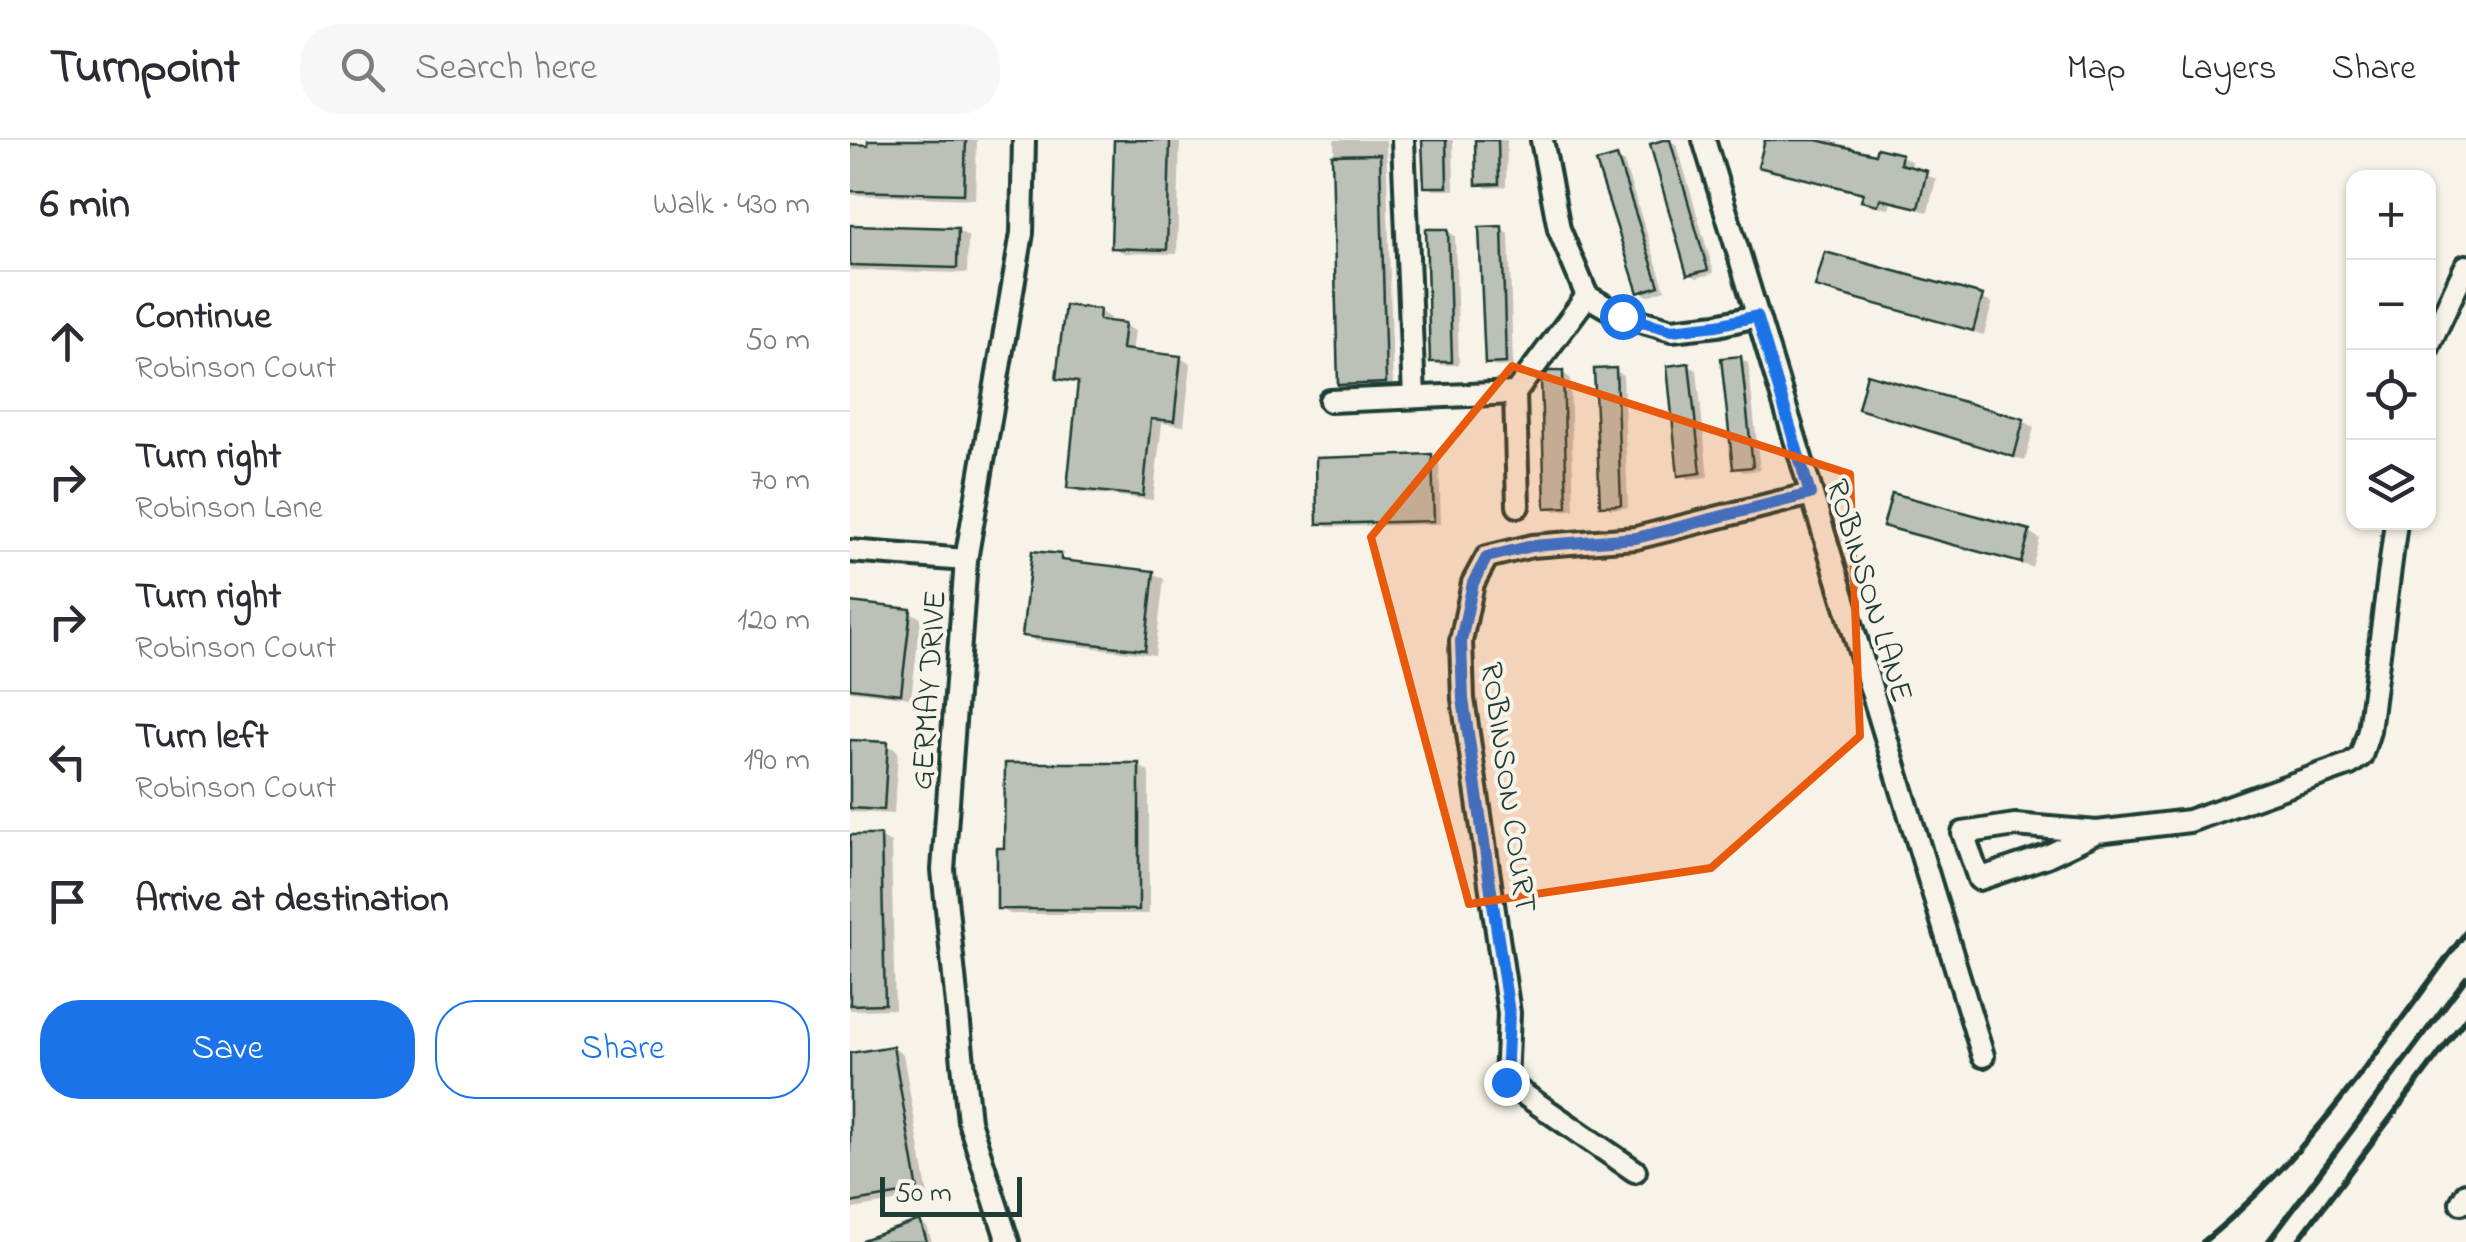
<!DOCTYPE html>
<html lang="en">
<head>
<meta charset="utf-8">
<style>
	body { margin:0; font-family:"Indie Flower",sans-serif; background:#f7f7f7; color:#2b2b33 }
	.controls { position:absolute; right:30px; top:30px; display:grid; overflow:hidden; border-radius:20px; box-shadow:0 2px 8px #0004 }
	.controls button { width:90px; height:90px; display:grid; place-items:center; padding:0; border:0; border-bottom:2px solid #e1e1e2; background:#fff; color:#2b2b33; font:50px sans-serif }
	.scale { position:absolute; left:30px; bottom:25px; width:142px; box-sizing:border-box; padding-left:10px; border:5px solid #1f3d34; border-top:0; font-size:28px; line-height:35px; white-space:nowrap; color:#1f3d34; -webkit-text-stroke:8px #f7f3e8; paint-order:stroke }
	.stop { position:absolute; width:30px; height:30px; margin:-22px; border:8px solid #1a73e8; border-radius:50%; background:#fff }
	.stop.end { background:#1a73e8; border-color:#fff; box-shadow:0 2px 10px #0008 }
	.list { margin:0; padding:0; list-style:none }
	h2 { display:flex; justify-content:space-between; align-items:center; height:130px; margin:0; padding:0 40px; font-size:42px }
	h2 small { font-size:32px; font-weight:400; color:#7c7c81 }
	.list li { display:grid; grid-template-columns:65px 1fr auto; gap:30px; align-items:center; box-sizing:border-box; height:140px; padding:0 40px; border-top:2px solid #e1e1e2 }
	.list b { display:block; font-size:38px; white-space:nowrap }
	.list p { margin:0; font-size:32px; white-space:nowrap; color:#7c7c81 }
	.list em { font-size:32px; font-style:normal; color:#7c7c81 }
	.actions { display:flex; gap:20px; padding:30px 40px }
	.actions a { flex:1; padding:22px 0; border:2px solid #1a73e8; border-radius:40px; text-align:center; font-size:35px; color:#1a73e8 }
	.actions .main { background:#1a73e8; color:#fff }
	.icon { flex:none; width:55px; height:55px; fill:none; stroke:currentColor; stroke-width:2; stroke-linecap:round; stroke-linejoin:round }
	.map { position:relative; flex:none; width:1616px; height:1102px; overflow:hidden }
	header { display:flex; align-items:center; gap:60px; box-sizing:border-box; height:140px; padding:0 50px; background:#fff; border-bottom:2px solid #e1e1e2 }
	header strong { font-size:48px }
	nav { display:flex; gap:55px; margin-inline-start:auto; font-size:35px }
	.search { width:700px; height:90px; background:#f7f7f7; display:flex; align-items:center; gap:25px; box-sizing:border-box; padding:0 35px; border-radius:40px; color:#7c7c81; font-size:38px }
	main { display:flex }
	aside { flex:1; background:#fff }
	.map>svg:first-child { display:block }
</style>
</head>
<body>
<header>
<strong>Turnpoint</strong>
<div class="search"><svg class="icon" aria-label="search" viewBox="0 0 24 24"><circle cx="10" cy="10" r="6"/><path d="M15 15l6 6"/></svg>Search here</div>
<nav><a>Map</a><a>Layers</a><a>Share</a></nav>
</header>
<main>
<aside>
<h2>6 min<small>Walk · 430 m</small></h2>
<ul class="list">
<li><svg class="icon" aria-label="ahead" viewBox="0 0 24 24"><path d="M12 20V5M6 11l6-6 6 6"/></svg><div><b>Continue</b><p>Robinson Court</p></div><em>50 m</em></li>
<li><svg class="icon" aria-label="right" viewBox="0 0 24 24"><path d="M7 20v-9h11M14 6l5 5-5 5"/></svg><div><b>Turn right</b><p>Robinson Lane</p></div><em>70 m</em></li>
<li><svg class="icon" aria-label="right" viewBox="0 0 24 24"><path d="M7 20v-9h11M14 6l5 5-5 5"/></svg><div><b>Turn right</b><p>Robinson Court</p></div><em>120 m</em></li>
<li><svg class="icon" aria-label="left" viewBox="0 0 24 24"><path d="M17 20v-9H6M10 6l-5 5 5 5"/></svg><div><b>Turn left</b><p>Robinson Court</p></div><em>190 m</em></li>
<li><svg class="icon" aria-label="arrive" viewBox="0 0 24 24"><path d="M6 21V4h12l-3 4 3 4H6"/></svg><div><b>Arrive at destination</b></div></li>
</ul>
<div class="actions"><a class="main">Save</a><a>Share</a></div>
</aside>
<div class="map">
<svg width="1616" height="1102" viewBox="0 0 1616 1102">
	<rect width="100%" height="100%" fill="#f7f3e8"/>
	<filter id="ink" filterUnits="userSpaceOnUse"><feTurbulence type="fractalNoise" baseFrequency=".01" numOctaves="2"/><feDisplacementMap in="SourceGraphic" scale="20" xChannelSelector="R" yChannelSelector="G"/><feConvolveMatrix kernelMatrix="1 2 1 2 8 2 1 2 1" color-interpolation-filters="sRGB"/></filter>
	<g filter="url(#ink)">
		<g fill="#0003">
			<polygon points="20,0 127,0 125,59 4,55 0,53 0,7 20,8"/>
			<polygon points="266,0 330,0 327,114 274,113 263,107"/>
			<polygon points="484,0 536,0 543,246 499,248 491,243"/>
			<polygon points="571,0 603,0 604,50 584,50 576,46"/>
			<polygon points="627,0 657,0 656,47 637,48 629,43"/>
			<polygon points="918,0 984,0 982,6 1027,17 1051,16 1062,22 1060,29 1086,39 1078,72 1041,63 1039,69 1024,65 1014,59 1015,55 922,32 911,26"/>
			<polygon points="820,1 827,5 864,133 847,138 839,134"/>
			<polygon points="767,18 774,23 815,150 798,156 790,151"/>
			<polygon points="0,88 107,90 118,96 117,133 0,130"/>
			<polygon points="651,89 659,93 663,226 645,227 638,223"/>
			<polygon points="597,91 605,96 609,225 590,225 583,221"/>
			<polygon points="968,146 1132,158 1142,164 1134,195 979,152"/>
			<polygon points="249,171 260,178 259,184 274,185 285,191 282,213 330,218 341,224 334,286 312,283 303,360 230,352 219,346 231,245 209,238"/>
			<polygon points="891,219 898,223 910,330 893,332 885,327"/>
			<polygon points="839,226 847,230 858,337 839,339 831,334"/>
			<polygon points="765,231 773,235 778,368 760,369 753,365"/>
			<polygon points="713,233 720,238 724,370 705,371 698,366"/>
			<polygon points="1011,268 1173,281 1184,287 1175,321 1021,274"/>
			<polygon points="581,317 589,321 591,384 478,387 470,383"/>
			<polygon points="1036,385 1179,392 1190,399 1182,427 1046,391"/>
			<polygon points="211,417 221,423 303,433 314,439 305,515 186,501 175,495"/>
			<polygon points="0,464 60,472 71,478 61,558 0,551"/>
			<polygon points="0,602 37,605 48,611 44,674 0,672"/>
			<polygon points="289,626 299,632 299,774 160,774 150,768"/>
			<polygon points="30,697 41,703 45,869 0,870 0,698"/>
			<polygon points="43,908 53,914 78,1056 3,1069 0,1068 0,916"/>
			<polygon points="69,1082 77,1087 82,1102 12,1102"/>
		</g>
		<g fill="#bbc1b6" stroke="#1f3d34" stroke-width="2.5">
			<polygon points="18,0 116,0 114,54 0,51 0,4 18,5"/>
			<polygon points="264,0 320,0 317,110 261,108"/>
			<polygon points="572,0 596,0 597,47 574,47"/>
			<polygon points="625,0 648,0 649,44 626,45"/>
			<polygon points="813,0 820,0 858,130 837,135 800,4"/>
			<polygon points="915,0 967,0 1025,14 1027,8 1052,14 1050,24 1077,31 1068,68 1030,59 1028,65 1011,61 1013,53 908,27"/>
			<polygon points="530,14 536,243 488,245 482,15"/>
			<polygon points="767,16 809,146 788,153 746,22"/>
			<polygon points="0,85 108,88 107,128 0,125"/>
			<polygon points="652,86 656,223 635,224 629,87"/>
			<polygon points="576,89 598,89 602,222 580,222"/>
			<polygon points="975,112 1133,155 1123,191 965,147"/>
			<polygon points="215,165 250,169 249,180 275,183 272,209 331,216 324,281 301,279 293,356 217,348 228,242 206,239"/>
			<polygon points="891,216 903,327 883,329 871,218"/>
			<polygon points="839,223 851,333 828,336 817,226"/>
			<polygon points="766,228 771,365 750,366 744,229"/>
			<polygon points="698,231 713,231 717,367 695,368 691,241"/>
			<polygon points="1017,234 1174,279 1164,317 1008,269"/>
			<polygon points="582,314 584,381 467,384 466,318"/>
			<polygon points="1042,353 1180,390 1171,423 1033,386"/>
			<polygon points="182,411 211,414 211,420 304,431 295,510 172,496"/>
			<polygon points="0,462 61,469 51,554 0,548"/>
			<polygon points="0,600 38,602 34,670 0,668"/>
			<polygon points="155,623 289,623 289,770 147,769 147,708 154,708"/>
			<polygon points="0,695 31,695 35,864 0,865"/>
			<polygon points="43,906 68,1051 0,1063 0,913"/>
			<polygon points="70,1080 77,1102 12,1102 12,1100"/>
		</g>
		<g fill="none" stroke-linecap="round" stroke-linejoin="round">
			<defs>
				<g id="street">
					<polyline points="553,0 564,257"/>
					<polyline points="692,0 709,89 737,156 772,176 822,190 867,185 907,176"/>
					<polyline points="854,0 1133,916"/>
					<polyline points="1578,207 1616,126"/>
					<polyline points="480,261 665,253"/>
					<polyline points="668,366 665,253 737,156"/>
					<polyline points="0,411 116,420"/>
					<polyline points="1247,692 1197,716 1129,739 1113,693 1165,685 1247,692 1339,681 1500,624 1511,616 1519,591 1546,382"/>
					<polyline points="785,1031 656,942 659,873 613,559 611,501 623,443 637,417 682,406 786,398 961,354"/>
					<polyline points="1611,1063 1616,1054"/>
					<polyline points="158,1102 119,981 93,730 116,420 172,93 174,0"/>
				</g>
			</defs>
			<use href="#street" stroke="#1f3d34" stroke-width="28"/>
			<use href="#street" stroke="#f7f3e8" stroke-width="20"/>
			<g stroke="#1f3d34" stroke-width="6">
				<path d="M1353,1102C1459,1017 1535,900 1616,792"/>
				<polyline points="1418,1102 1616,838"/>
				<polyline points="1447,1102 1616,878"/>
			</g>
		</g>
	</g>
	<g fill="none" stroke-linecap="round" stroke-linejoin="round" filter="url(#ink)">
		<polyline stroke="#1a73e8" stroke-width="12" points="656,942 659,873 613,559 611,501 623,443 637,417 682,406 786,398 960,354 907,176 867,185 822,190 772,176"/>
	</g>
	<path fill="#e8590c" fill-opacity="0.2" stroke="#e8590c" stroke-width="8" stroke-linejoin="round" d="M662,226L1000,334L1010,596L861,728L619,764L521,397Z"/>
	<g text-anchor="middle" stroke-width="8" stroke-linejoin="round" paint-order="stroke">
		<g font-size="32" fill="#1f3d34" stroke="#f7f3e8">
			<text transform="translate(1021 450) rotate(73)" y="11">ROBINSON LANE</text>
			<text transform="translate(77 550) rotate(-86)" y="11">GERMAY DRIVE</text>
			<text transform="translate(660 647) rotate(82)" y="11">ROBINSON COURT</text>
		</g>
	</g>
</svg>
<div class="controls">
<button>+</button>
<button>−</button>
<button><svg class="icon" aria-label="locate" viewBox="0 0 24 24"><circle cx="12" cy="12" r="6"/><path d="M12 2v4M12 18v4M2 12h4M18 12h4"/></svg></button>
<button><svg class="icon" aria-label="layers" viewBox="0 0 24 24"><path d="M12 4l9 5-9 5-9-5zM3 14l9 5 9-5"/></svg></button>
</div>
<div class="scale">50 m</div>
<div class="stop" style="left:772px;top:176px"></div>
<div class="stop end" style="left:656px;top:942px"></div>
</div>
</main>
</body>
</html>
